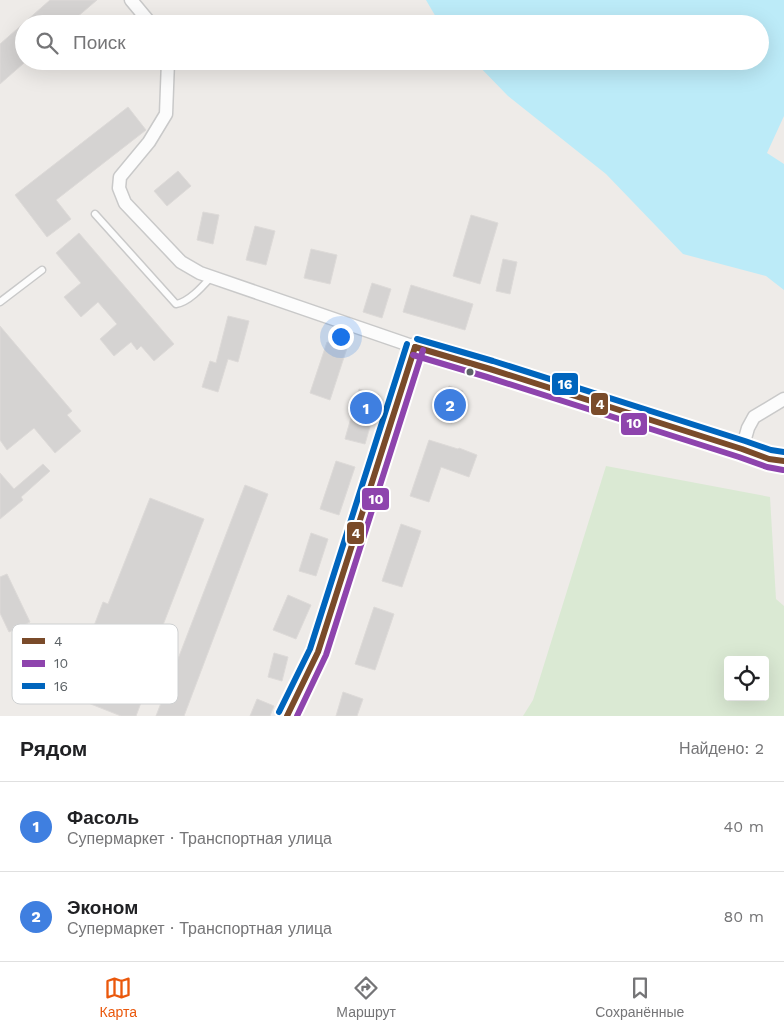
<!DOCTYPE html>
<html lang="ru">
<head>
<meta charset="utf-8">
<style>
	body { margin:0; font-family:"Work Sans",sans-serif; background:#f6f6f6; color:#202124 }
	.controls { position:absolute; right:15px; bottom:15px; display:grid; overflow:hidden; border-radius:5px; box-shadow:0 5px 20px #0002 }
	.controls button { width:45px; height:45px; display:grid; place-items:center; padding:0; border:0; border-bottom:1px solid #e0e0e0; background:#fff; color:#202124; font:25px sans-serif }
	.you { position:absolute; left:340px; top:336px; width:18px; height:18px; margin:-12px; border:4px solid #fff; border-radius:50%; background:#1a73e8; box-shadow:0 0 0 8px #1a73e833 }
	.badge { display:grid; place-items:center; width:32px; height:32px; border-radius:50%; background:#ea580c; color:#fff; font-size:16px; font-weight:700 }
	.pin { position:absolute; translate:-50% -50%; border:2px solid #fff; box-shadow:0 1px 5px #0006 }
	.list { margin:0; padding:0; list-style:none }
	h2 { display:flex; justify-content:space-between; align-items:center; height:65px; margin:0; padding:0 20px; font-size:21px }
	h2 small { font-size:16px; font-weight:400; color:#757577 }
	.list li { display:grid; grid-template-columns:32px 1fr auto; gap:15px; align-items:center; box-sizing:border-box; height:90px; padding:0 20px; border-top:1px solid #e0e0e0 }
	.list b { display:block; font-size:19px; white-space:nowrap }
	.list p { margin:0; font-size:16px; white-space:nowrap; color:#757577 }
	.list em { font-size:16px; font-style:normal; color:#757577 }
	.icon { flex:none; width:28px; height:28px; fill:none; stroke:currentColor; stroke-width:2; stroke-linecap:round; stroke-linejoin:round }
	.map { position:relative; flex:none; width:784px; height:716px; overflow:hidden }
	.search { position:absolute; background:#fff; box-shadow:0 5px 20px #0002; left:15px; right:15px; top:15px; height:55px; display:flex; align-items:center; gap:12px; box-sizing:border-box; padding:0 18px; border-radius:28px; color:#757577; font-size:19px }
	.sheet { height:245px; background:#fff }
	nav { display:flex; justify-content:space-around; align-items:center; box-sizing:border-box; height:70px; border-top:1px solid #e0e0e0; background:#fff; font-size:14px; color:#757577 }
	nav a { display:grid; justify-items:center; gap:2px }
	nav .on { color:#ea580c }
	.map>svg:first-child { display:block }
</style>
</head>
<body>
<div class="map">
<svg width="784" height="716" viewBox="0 0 784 716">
	<rect width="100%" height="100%" fill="#eeebe8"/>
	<path fill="#dae9d3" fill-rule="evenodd" d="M606,466L770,497L776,599L784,606V716H523L533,700ZM728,660H765V697H728Z"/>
	<polygon fill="#bcebf8" points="426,0 784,0 784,116 767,153 784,164 784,290 766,276 683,254 606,174 508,96 474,61 760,61 760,24 440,24"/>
	<g fill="#d5d3d2" stroke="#dddad8">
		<polygon points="50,0 97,0 69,24 24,24 24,63 0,84 0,44"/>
		<polygon points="128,107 146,130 56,200 71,219 47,237 15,195"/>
		<polygon points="178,171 191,186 167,206 154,191"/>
		<polygon points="203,212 219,215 213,244 197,240"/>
		<polygon points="471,215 498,223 480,284 453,276"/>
		<polygon points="255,226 275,231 266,265 246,260"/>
		<polygon points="79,233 174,344 154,361 141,346 137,350 131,342 114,356 100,339 117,324 98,302 81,317 64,297 81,283 56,253"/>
		<polygon points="311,249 337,255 330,284 304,278"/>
		<polygon points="503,259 517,262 510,294 496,291"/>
		<polygon points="372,283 391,289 382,318 363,312"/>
		<polygon points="411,285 473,304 465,330 403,312"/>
		<polygon points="228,316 249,321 238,362 228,359 218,392 202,387 210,361 216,363"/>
		<polygon points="0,326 72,411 67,415 81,431 55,453 34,428 7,450 0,440"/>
		<polygon points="327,342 347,348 330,400 310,393"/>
		<polygon points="449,386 463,391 452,423 438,418"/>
		<polygon points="359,389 379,395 365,444 345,439"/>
		<polygon points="429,440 458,449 459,448 477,455 469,477 441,467 429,502 410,496"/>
		<polygon points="336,461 355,467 339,515 320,509"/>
		<polygon points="43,464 50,471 21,497 23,500 0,519 0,473 14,489"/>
		<polygon points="245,485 268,494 184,716 156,716"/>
		<polygon points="150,498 204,519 163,625 169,628 136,716 121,716 68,695 103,602 108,604"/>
		<polygon points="401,524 421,531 402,587 382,581"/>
		<polygon points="311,533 328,539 316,576 299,571"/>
		<polygon points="7,574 30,622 9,632 0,613 0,577"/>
		<polygon points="288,595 311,605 296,639 273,630"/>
		<polygon points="374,607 394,614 375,670 355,664"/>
		<polygon points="274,653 288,657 282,681 268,677"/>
		<polygon points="343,692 363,699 357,716 336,716"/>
		<polygon points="257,699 274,706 270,716 250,716"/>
	</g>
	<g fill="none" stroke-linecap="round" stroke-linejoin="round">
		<defs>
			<g id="lane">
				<path d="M95,214L176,304C189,302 202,287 211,277"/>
				<polyline points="0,302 42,270"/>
			</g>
			<g id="street">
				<polyline points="131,0 151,24"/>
				<polyline points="168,61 166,114 149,142 120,177 119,188 125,203 181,262 200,273 415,347 318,652 287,716"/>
				<polyline points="742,449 748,428 754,417 784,399"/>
			</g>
			<polyline id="secondary" points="415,347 490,369 742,449 769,459 784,461"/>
		</defs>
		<use href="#lane" stroke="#c9c9c9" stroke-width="9"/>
		<use href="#street" stroke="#c9c9c9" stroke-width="15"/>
		<use href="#secondary" stroke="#c9c9c9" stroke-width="20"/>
		<use href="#lane" stroke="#fcfcfc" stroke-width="6"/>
		<use href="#street" stroke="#fcfcfc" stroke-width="12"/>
		<use href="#secondary" stroke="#fcfcfc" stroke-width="18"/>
		<defs>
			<g id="bus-1">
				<polyline points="415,347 490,369 742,449 769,459 784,461"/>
				<polyline points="287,716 318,652 415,347"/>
			</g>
			<g id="bus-2">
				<polyline points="413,355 487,377 739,457 767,467 783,470"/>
				<polyline points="297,716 326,655 423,350"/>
			</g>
			<g id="bus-3">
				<polyline points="417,339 493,361 745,441 771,450 784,452"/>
				<polyline points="279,712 310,649 407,344"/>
			</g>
		</defs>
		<use href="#bus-1" stroke="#fff" stroke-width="10"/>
		<use href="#bus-2" stroke="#fff" stroke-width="10"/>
		<use href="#bus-3" stroke="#fff" stroke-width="10"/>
		<use href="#bus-1" stroke="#7a4b2a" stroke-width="6"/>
		<use href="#bus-2" stroke="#8e44ad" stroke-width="6"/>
		<use href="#bus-3" stroke="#0065bd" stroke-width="6"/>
	</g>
	<circle fill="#5d6367" stroke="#fff" stroke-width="2" cx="470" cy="372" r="4.5"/>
	<rect x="12" y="624" width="166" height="80" rx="8" fill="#fff" stroke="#ced0d1" stroke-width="1"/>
	<rect x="22" y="638" width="23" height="6" fill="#7a4b2a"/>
	<rect x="22" y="660" width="23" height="7" fill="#8e44ad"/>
	<rect x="22" y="683" width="23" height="6" fill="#0065bd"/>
	<g font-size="14" fill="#5d6367">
		<text x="54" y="646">4</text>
		<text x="54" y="668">10</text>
		<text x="54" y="691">16</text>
	</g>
	<g stroke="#fff" stroke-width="2">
		<rect x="551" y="372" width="28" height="24" rx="5" fill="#0065bd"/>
		<rect x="590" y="392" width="19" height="24" rx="5" fill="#7a4b2a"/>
		<rect x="620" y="412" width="28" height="24" rx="5" fill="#8e44ad"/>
		<rect x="361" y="487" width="29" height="24" rx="5" fill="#8e44ad"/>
		<rect x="346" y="521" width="19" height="24" rx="5" fill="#7a4b2a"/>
	</g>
	<g font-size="14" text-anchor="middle" font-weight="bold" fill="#fff">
		<text x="565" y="389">16</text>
		<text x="600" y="409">4</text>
		<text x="634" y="428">10</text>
		<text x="376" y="504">10</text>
		<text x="356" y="538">4</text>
	</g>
</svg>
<div class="controls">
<button><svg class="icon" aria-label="locate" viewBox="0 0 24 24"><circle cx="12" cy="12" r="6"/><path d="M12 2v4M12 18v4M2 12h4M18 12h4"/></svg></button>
</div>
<div class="you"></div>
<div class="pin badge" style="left:366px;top:408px;background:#3f7fe0">1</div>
<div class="pin badge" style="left:450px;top:405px;background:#3f7fe0">2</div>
<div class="search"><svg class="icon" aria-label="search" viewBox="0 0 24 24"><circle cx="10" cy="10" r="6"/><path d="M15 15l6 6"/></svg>Поиск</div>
</div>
<section class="sheet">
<h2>Рядом<small>Найдено: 2</small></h2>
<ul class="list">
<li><span class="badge" style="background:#3f7fe0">1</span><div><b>Фасоль</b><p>Супермаркет · Транспортная улица</p></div><em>40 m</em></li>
<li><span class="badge" style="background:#3f7fe0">2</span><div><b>Эконом</b><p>Супермаркет · Транспортная улица</p></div><em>80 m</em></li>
</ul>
</section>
<nav>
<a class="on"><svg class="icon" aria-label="map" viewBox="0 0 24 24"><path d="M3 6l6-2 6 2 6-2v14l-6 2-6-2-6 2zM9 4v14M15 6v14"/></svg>Карта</a>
<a><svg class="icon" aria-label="directions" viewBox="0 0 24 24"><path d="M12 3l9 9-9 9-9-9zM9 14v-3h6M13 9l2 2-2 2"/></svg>Маршрут</a>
<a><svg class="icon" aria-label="saved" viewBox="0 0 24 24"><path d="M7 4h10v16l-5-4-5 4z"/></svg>Сохранённые</a>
</nav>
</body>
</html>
